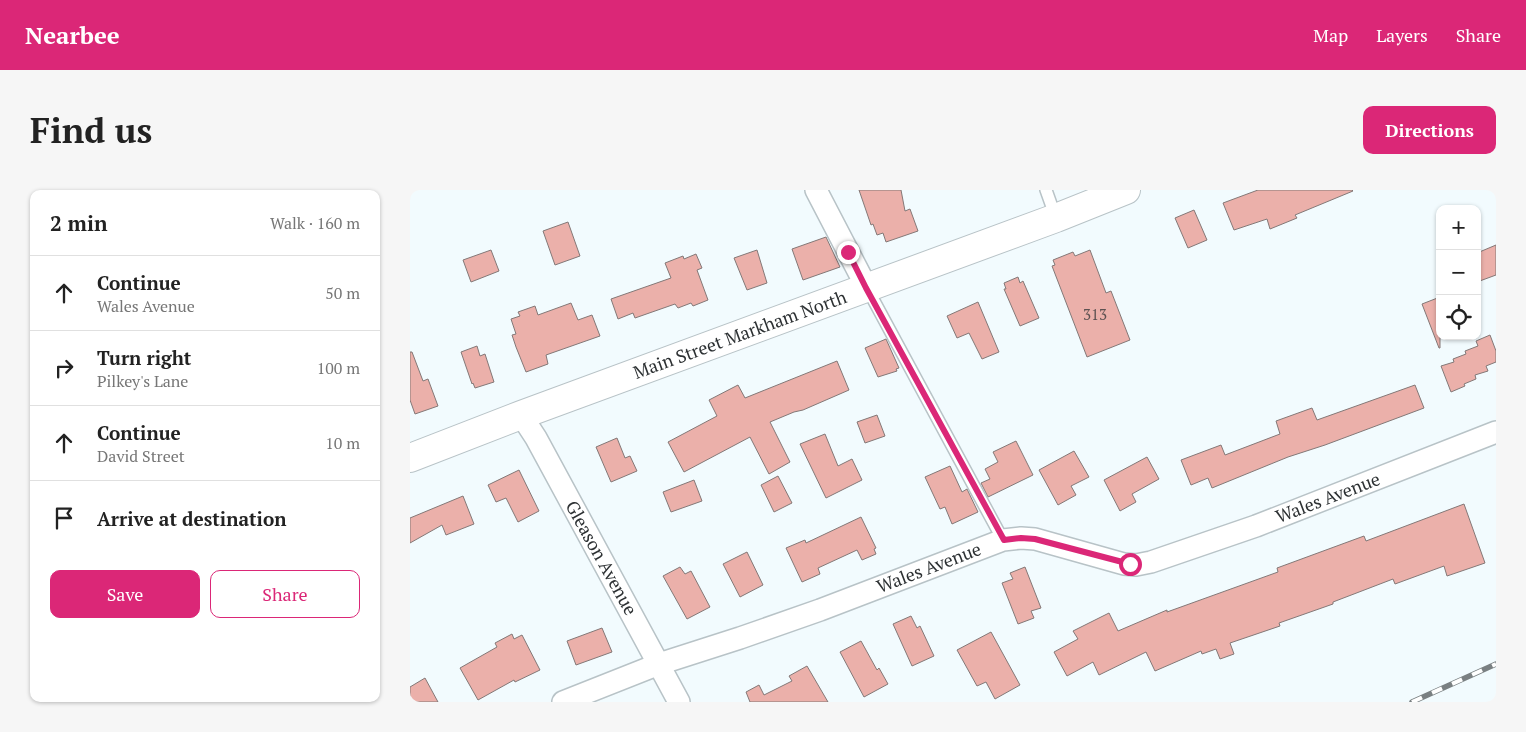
<!DOCTYPE html>
<html lang="en">
<head>
<meta charset="utf-8">
<style>
	body { margin:0; font-family:"PT Serif",serif; background:#f6f6f6; color:#222 }
	.controls { position:absolute; right:15px; top:15px; display:grid; overflow:hidden; border-radius:10px; box-shadow:0 1px 4px #0004 }
	.controls button { width:45px; height:45px; display:grid; place-items:center; padding:0; border:0; border-bottom:1px solid #e0e0e0; background:#fff; color:#222; font:25px sans-serif }
	.stop { position:absolute; width:15px; height:15px; margin:-11px; border:4px solid #db2777; border-radius:50%; background:#fff }
	.stop.end { background:#db2777; border-color:#fff; box-shadow:0 1px 5px #0008 }
	.list { margin:0; padding:0; list-style:none }
	h2 { display:flex; justify-content:space-between; align-items:center; height:65px; margin:0; padding:0 20px; font-size:21px }
	h2 small { font-size:16px; font-weight:400; color:#767676 }
	.list li { display:grid; grid-template-columns:32px 1fr auto; gap:15px; align-items:center; box-sizing:border-box; height:75px; padding:0 20px; border-top:1px solid #e0e0e0 }
	.list b { display:block; font-size:19px; white-space:nowrap }
	.list p { margin:0; font-size:16px; white-space:nowrap; color:#767676 }
	.list em { font-size:16px; font-style:normal; color:#767676 }
	.actions { display:flex; gap:10px; padding:15px 20px }
	.actions a { flex:1; padding:11px 0; border:1px solid #db2777; border-radius:10px; text-align:center; font-size:18px; color:#db2777 }
	.actions .main { background:#db2777; color:#fff }
	.icon { flex:none; width:28px; height:28px; fill:none; stroke:currentColor; stroke-width:2; stroke-linecap:round; stroke-linejoin:round }
	.map { position:relative; flex:none; width:1086px; height:512px; overflow:hidden; border-radius:10px }
	header { display:flex; align-items:center; gap:30px; box-sizing:border-box; height:70px; padding:0 25px; background:#db2777; color:#fff }
	header strong { font-size:24px }
	nav { display:flex; gap:28px; margin-inline-start:auto; font-size:18px }
	.intro { display:flex; align-items:center; justify-content:space-between; box-sizing:border-box; height:120px; padding:0 30px }
	h1 { margin:0; font-size:35px }
	.button { padding:12px 22px; border-radius:10px; background:#db2777; color:#fff; font-size:18px; font-weight:700 }
	main { display:flex; gap:30px; padding:0 30px }
	aside { flex:1; background:#fff; border-radius:10px; box-shadow:0 1px 4px #0004 }
	.map>svg:first-child { display:block }
</style>
</head>
<body>
<header>
<strong>Nearbee</strong>
<nav><a>Map</a><a>Layers</a><a>Share</a></nav>
</header>
<div class="intro"><h1>Find us</h1><a class="button">Directions</a></div>
<main>
<aside>
<h2>2 min<small>Walk · 160 m</small></h2>
<ul class="list">
<li><svg class="icon" aria-label="ahead" viewBox="0 0 24 24"><path d="M12 20V5M6 11l6-6 6 6"/></svg><div><b>Continue</b><p>Wales Avenue</p></div><em>50 m</em></li>
<li><svg class="icon" aria-label="right" viewBox="0 0 24 24"><path d="M7 20v-9h11M14 6l5 5-5 5"/></svg><div><b>Turn right</b><p>Pilkey's Lane</p></div><em>100 m</em></li>
<li><svg class="icon" aria-label="ahead" viewBox="0 0 24 24"><path d="M12 20V5M6 11l6-6 6 6"/></svg><div><b>Continue</b><p>David Street</p></div><em>10 m</em></li>
<li><svg class="icon" aria-label="arrive" viewBox="0 0 24 24"><path d="M6 21V4h12l-3 4 3 4H6"/></svg><div><b>Arrive at destination</b></div></li>
</ul>
<div class="actions"><a class="main">Save</a><a>Share</a></div>
</aside>
<div class="map">
<svg width="1086" height="512" viewBox="0 0 1086 512">
	<rect width="100%" height="100%" fill="#f2fbfe"/>
	<g fill="#ebb0aa" stroke="#837877">
		<polygon points="449,0 491,0 495,21 500,19 508,41 476,52 473,43 467,45 463,34 461,35"/>
		<polygon points="848,0 942,0 943,1 885,25 887,28 860,39 857,29 824,40 813,13"/>
		<polygon points="784,20 797,50 778,58 765,28"/>
		<polygon points="158,32 170,66 145,75 133,41"/>
		<polygon points="416,47 430,77 393,90 382,59"/>
		<polygon points="1086,55 1086,85 1067,92 1067,63"/>
		<polygon points="81,60 89,81 61,92 53,70"/>
		<polygon points="347,60 357,93 337,100 324,68"/>
		<polygon points="680,60 696,103 701,101 720,150 677,167 642,76 645,75 643,70 663,62 665,66"/>
		<polygon points="286,64 292,78 287,80 298,110 283,116 281,113 268,118 265,114 225,128 223,123 208,129 201,109 261,88 255,73 273,66 274,69"/>
		<polygon points="608,87 610,93 613,91 629,128 610,136 594,99 596,99 594,93"/>
		<polygon points="1030,107 1030,158 1029,158 1012,114"/>
		<polygon points="568,112 589,162 572,169 559,143 547,148 537,126"/>
		<polygon points="161,113 168,130 182,125 190,146 136,165 138,174 116,182 106,157 102,145 106,144 101,129 110,126 108,122 125,116 128,125"/>
		<polygon points="1080,145 1086,161 1086,172 1076,176 1078,181 1065,185 1066,189 1054,194 1055,196 1041,202 1031,176 1044,172 1043,169 1056,164 1055,161 1068,156 1066,151"/>
		<polygon points="476,149 489,178 486,179 487,181 468,187 455,158"/>
		<polygon points="67,156 70,166 75,164 84,192 65,198 63,193 62,194 51,162"/>
		<polygon points="0,162 2,162 13,191 18,189 28,216 5,224 0,210"/>
		<polygon points="427,171 439,200 393,220 384,222 360,232 380,272 359,284 340,247 274,282 258,252 307,226 299,210 328,195 335,208"/>
		<polygon points="1005,195 1014,218 915,255 878,267 802,298 798,288 781,295 771,270 811,255 815,265 870,244 866,231 902,218 907,230"/>
		<polygon points="467,225 475,246 455,253 447,232"/>
		<polygon points="415,244 428,276 442,269 452,290 416,308 390,254"/>
		<polygon points="207,248 215,268 220,266 227,281 201,292 186,257"/>
		<polygon points="606,251 623,285 578,307 571,293 580,289 575,279 588,272 583,262"/>
		<polygon points="664,261 679,287 661,296 666,305 648,315 629,280"/>
		<polygon points="737,267 749,289 722,304 726,312 710,321 694,290"/>
		<polygon points="540,276 552,302 557,299 568,322 542,334 535,317 530,319 515,287"/>
		<polygon points="109,280 129,321 108,332 96,308 86,312 78,295"/>
		<polygon points="368,286 382,313 364,322 351,295"/>
		<polygon points="284,290 292,311 261,322 253,302"/>
		<polygon points="53,306 64,334 36,345 32,335 0,353 0,328"/>
		<polygon points="1054,314 1075,373 1037,386 1034,376 985,394 983,389 923,412 923,414 869,433 870,436 820,453 824,464 810,469 806,459 792,464 791,461 745,481 736,462 689,485 683,472 657,486 644,462 668,449 663,441 699,423 708,441 757,420 757,422 868,382 867,378 954,346 956,351"/>
		<polygon points="451,327 466,358 464,359 466,364 452,370 447,360 408,378 410,384 392,392 376,358 395,350 396,353"/>
		<polygon points="337,362 353,395 330,407 313,374"/>
		<polygon points="270,377 275,384 281,381 300,417 277,429 253,386"/>
		<polygon points="615,377 631,418 621,421 624,428 608,434 592,393 603,389 600,383"/>
		<polygon points="501,426 507,438 510,436 524,466 502,476 483,434"/>
		<polygon points="192,438 202,462 166,475 157,451"/>
		<polygon points="581,442 610,495 585,509 576,492 567,496 547,460"/>
		<polygon points="102,444 104,449 112,445 130,480 105,492 104,490 68,510 50,478 87,457 85,453"/>
		<polygon points="451,451 467,480 469,478 478,494 454,507 430,462"/>
		<polygon points="397,476 418,512 340,512 336,502 349,495 354,505 382,491 379,486"/>
		<polygon points="15,488 28,512 0,512 0,497"/>
	</g>
	<g fill="none" stroke-linecap="round" stroke-linejoin="round">
		<defs>
			<g id="service">
				<polyline points="636,0 646,28"/>
				<polyline points="457,98 593,350"/>
			</g>
			<g id="minor">
				<polyline points="406,0 457,98"/>
				<polyline points="111,225 126,248 269,512"/>
				<polyline points="153,512 249,474 330,448 410,420 593,350 611,348 625,349 714,374 726,375 741,372 846,336 1086,242"/>
			</g>
			<polyline id="primary" points="0,268 111,225 646,28 716,0"/>
		</defs>
		<use href="#service" stroke="#b8c3c7" stroke-width="14"/>
		<use href="#minor" stroke="#b8c3c7" stroke-width="24"/>
		<use href="#primary" stroke="#b8c3c7" stroke-width="30"/>
		<use href="#service" stroke="#fff" stroke-width="11"/>
		<use href="#minor" stroke="#fff" stroke-width="21"/>
		<use href="#primary" stroke="#fff" stroke-width="28"/>
		<defs>
			<polyline id="rail" points="1002,512 1086,474"/>
		</defs>
		<use href="#rail" stroke="#7a8082" stroke-width="5.5"/>
		<use href="#rail" stroke="#fff" stroke-width="4" stroke-dasharray="11" stroke-linecap="butt"/>
	</g>
	<g fill="none" stroke-linecap="round" stroke-linejoin="round">
		<polyline stroke="#db2777" stroke-width="6" points="438,62 456,98 594,350 611,348 625,349 720,374"/>
	</g>
	<g text-anchor="middle" stroke-width="4" stroke-linejoin="round" paint-order="stroke">
		<g font-size="15" fill="#5c5151">
			<text x="685" y="130">313</text>
		</g>
		<g font-size="18" fill="#2d3133" stroke="#fff">
			<text transform="translate(330 145) rotate(-20)" y="6">Main Street Markham North</text>
			<text transform="translate(918 308) rotate(-21)" y="6">Wales Avenue</text>
			<text transform="translate(191 368) rotate(61)" y="6">Gleason Avenue</text>
			<text transform="translate(519 378) rotate(-21)" y="6">Wales Avenue</text>
		</g>
	</g>
</svg>
<div class="controls">
<button>+</button>
<button>−</button>
<button><svg class="icon" aria-label="locate" viewBox="0 0 24 24"><circle cx="12" cy="12" r="6"/><path d="M12 2v4M12 18v4M2 12h4M18 12h4"/></svg></button>
</div>
<div class="stop" style="left:720px;top:374px"></div>
<div class="stop end" style="left:438px;top:62px"></div>
</div>
</main>
</body>
</html>
